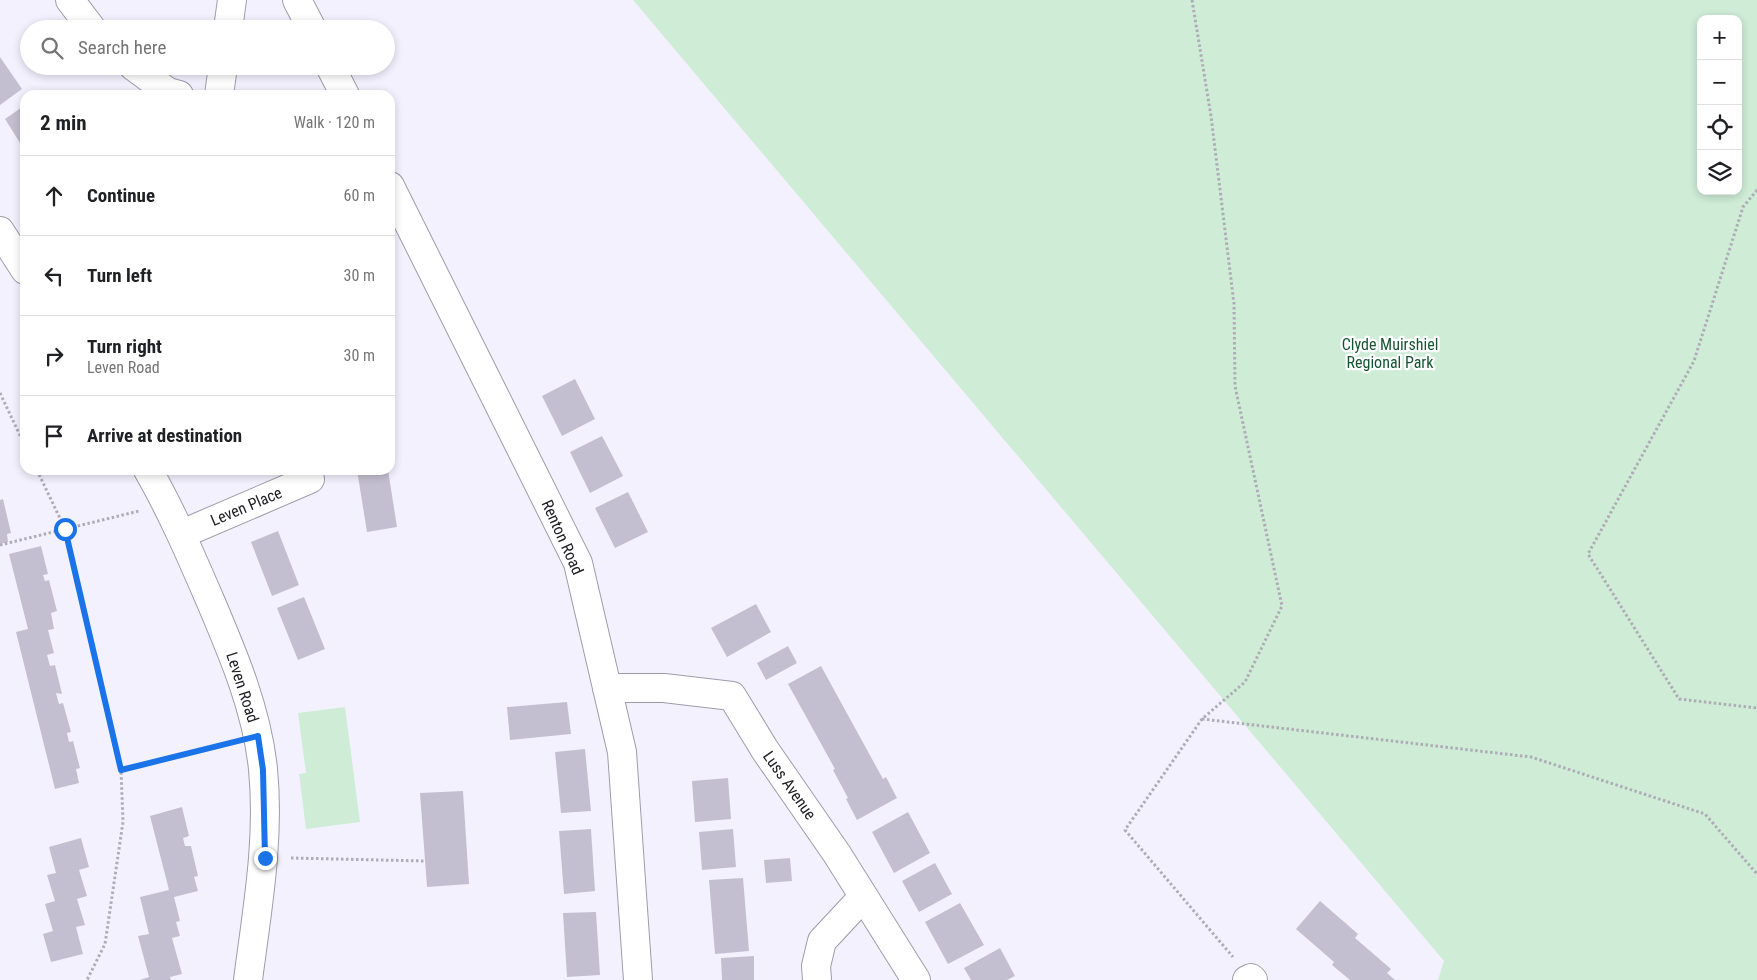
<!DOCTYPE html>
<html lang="en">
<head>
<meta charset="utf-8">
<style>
	body { margin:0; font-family:"Roboto Condensed",sans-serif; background:#f6f6f6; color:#202124 }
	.controls { position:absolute; right:15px; top:15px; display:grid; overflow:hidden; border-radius:10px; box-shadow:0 2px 8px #0003 }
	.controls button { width:45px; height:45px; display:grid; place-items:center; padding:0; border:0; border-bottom:1px solid #e0e0e0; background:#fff; color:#202124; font:25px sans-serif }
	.stop { position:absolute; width:15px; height:15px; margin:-11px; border:4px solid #1a73e8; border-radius:50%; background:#fff }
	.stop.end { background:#1a73e8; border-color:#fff; box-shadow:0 1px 5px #0008 }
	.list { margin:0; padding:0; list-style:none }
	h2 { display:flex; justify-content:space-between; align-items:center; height:65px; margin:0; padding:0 20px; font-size:21px }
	h2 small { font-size:16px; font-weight:400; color:#757577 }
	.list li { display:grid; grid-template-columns:32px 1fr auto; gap:15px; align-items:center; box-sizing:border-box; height:80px; padding:0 20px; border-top:1px solid #e0e0e0 }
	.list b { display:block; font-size:19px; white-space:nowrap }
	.list p { margin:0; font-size:16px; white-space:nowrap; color:#757577 }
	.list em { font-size:16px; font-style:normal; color:#757577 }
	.icon { flex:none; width:28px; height:28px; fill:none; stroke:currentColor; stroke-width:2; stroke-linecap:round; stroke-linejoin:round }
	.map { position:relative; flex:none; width:1757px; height:980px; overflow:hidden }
	.search { position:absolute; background:#fff; box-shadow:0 2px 8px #0003; left:20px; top:20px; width:375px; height:55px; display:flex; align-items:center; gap:12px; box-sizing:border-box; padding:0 18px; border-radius:28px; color:#757577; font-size:19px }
	.panel { position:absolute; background:#fff; box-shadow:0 2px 8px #0003; left:20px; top:90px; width:375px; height:385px; border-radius:15px }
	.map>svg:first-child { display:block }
</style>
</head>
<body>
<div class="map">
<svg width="1757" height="980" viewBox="0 0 1757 980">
	<rect width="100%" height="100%" fill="#f4f1ff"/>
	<g fill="#cfecd7" fill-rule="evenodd">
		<path d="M633,0H1757V980H1438L1444,961ZM1701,19H1738V191H1701Z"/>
		<polygon points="345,707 360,822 306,829 299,774 306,773 298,713"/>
	</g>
	<g fill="#c4bfd0">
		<polygon points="0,57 22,89 0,105"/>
		<polygon points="25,105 25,151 5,119"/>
		<polygon points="575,379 595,419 562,436 542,396"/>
		<polygon points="602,436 623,476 590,493 570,452"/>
		<polygon points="357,470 388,470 397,527 367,532"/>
		<polygon points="628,492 648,532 615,548 595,508"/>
		<polygon points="3,499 11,533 7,534 8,542 0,544 0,500"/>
		<polygon points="278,531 299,585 272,596 251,542"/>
		<polygon points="41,546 48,574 43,575 45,581 49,580 57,611 51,613 54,629 48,630 54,653 47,655 50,666 55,665 62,694 56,693 59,704 63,703 71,732 67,733 69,742 73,741 80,768 76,769 79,783 55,789 16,632 28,629 9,554"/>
		<polygon points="304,597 325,649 298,660 277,608"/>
		<polygon points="756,604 771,632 727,657 711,628"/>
		<polygon points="788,646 797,663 766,680 757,663"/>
		<polygon points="821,666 883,779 886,777 897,798 857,820 846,799 848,798 833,770 835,769 788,684"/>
		<polygon points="567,702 571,734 510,740 507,707"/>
		<polygon points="585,749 591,811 561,813 555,752"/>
		<polygon points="728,778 731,819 695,822 692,781"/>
		<polygon points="463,791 469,884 427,887 420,793"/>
		<polygon points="182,807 189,836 183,838 185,846 191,846 198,876 194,877 198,891 174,897 180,921 176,922 180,936 172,938 182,974 170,977 171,980 140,980 149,977 138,936 149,934 140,897 169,890 150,816"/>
		<polygon points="908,812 930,853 894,873 872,832"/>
		<polygon points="591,829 595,891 564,894 559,831"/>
		<polygon points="733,829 736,867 702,870 699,832"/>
		<polygon points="81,838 89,867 79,870 87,896 77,899 85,925 76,927 83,954 51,962 43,934 53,931 45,904 55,901 47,875 56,873 49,847"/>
		<polygon points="790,858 792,881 766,883 764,860"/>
		<polygon points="935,863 952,894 919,912 902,881"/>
		<polygon points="743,878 749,951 715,954 709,880"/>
		<polygon points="1320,901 1358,934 1355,938 1391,969 1387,973 1395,980 1350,980 1332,965 1334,962 1296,929"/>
		<polygon points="960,903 984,945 948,964 925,922"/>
		<polygon points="596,912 600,975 567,977 563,913"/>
		<polygon points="1000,948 1015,976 1007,980 971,980 964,968"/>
		<polygon points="754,956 754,980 722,980 721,958"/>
	</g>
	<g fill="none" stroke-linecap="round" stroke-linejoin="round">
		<defs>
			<g id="minor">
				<polyline points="70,0 92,29"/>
				<polyline points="297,0 312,29"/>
				<polyline points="228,29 232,0"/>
				<polyline points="133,66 168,92 179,95"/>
				<polyline points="330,66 345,95"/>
				<polyline points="219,95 223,66"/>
				<polyline points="390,186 578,563 622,752 638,980"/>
				<polyline points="0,231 25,270"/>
				<path d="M148,470C172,512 191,556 210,600C233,654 257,710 263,769C270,840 257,910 248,980"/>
				<polyline points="182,534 310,479"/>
				<polyline points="607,688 664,688 732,696 765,750 837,854 916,980"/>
				<polyline points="817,980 816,966 822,941 863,897"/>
				<polyline points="1247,980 1251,978 1253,980"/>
			</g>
		</defs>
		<use href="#minor" stroke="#9f9bab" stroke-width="30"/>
		<g stroke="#aeacb7" stroke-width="3" stroke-dasharray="2.5 2.5" stroke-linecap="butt">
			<polyline points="1192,0 1211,116 1234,304 1235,386 1282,606 1245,682 1202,719 1125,830 1233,957"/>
			<polyline points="1757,190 1743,207 1694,361 1588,554 1679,699 1757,708"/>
			<polyline points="0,393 25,446"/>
			<polyline points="37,470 65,529 121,770 123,822 105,944 87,980"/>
			<polyline points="0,545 139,511"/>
			<polyline points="1202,719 1531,757 1705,814 1757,874"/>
			<polyline points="121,770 231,743"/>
			<polyline points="291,858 425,861"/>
		</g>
		<use href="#minor" stroke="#fff" stroke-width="28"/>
	</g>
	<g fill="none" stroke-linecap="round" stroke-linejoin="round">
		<polyline stroke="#1a73e8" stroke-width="6" points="65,529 121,770 258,736 263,770 265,858"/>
	</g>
	<g text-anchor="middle" stroke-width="4.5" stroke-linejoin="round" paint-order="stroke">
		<g font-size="16" fill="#145531" stroke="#fff">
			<text x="1390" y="350">Clyde Muirshiel<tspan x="1390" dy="18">Regional Park</tspan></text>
		</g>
		<g font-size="16" fill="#212026" stroke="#fff">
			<text transform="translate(246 506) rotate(-23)" y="6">Leven Place</text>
			<text transform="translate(563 537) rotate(66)" y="6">Renton Road</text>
			<text transform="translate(243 687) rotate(72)" y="6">Leven Road</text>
			<text transform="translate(790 785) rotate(55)" y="6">Luss Avenue</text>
		</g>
	</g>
</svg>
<div class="controls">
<button>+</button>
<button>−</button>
<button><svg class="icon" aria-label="locate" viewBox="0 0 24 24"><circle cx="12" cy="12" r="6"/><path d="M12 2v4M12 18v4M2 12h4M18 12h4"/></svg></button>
<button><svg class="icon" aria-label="layers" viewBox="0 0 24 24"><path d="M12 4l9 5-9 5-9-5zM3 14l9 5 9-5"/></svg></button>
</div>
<div class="stop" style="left:65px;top:529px"></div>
<div class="stop end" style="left:265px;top:858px"></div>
<div class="search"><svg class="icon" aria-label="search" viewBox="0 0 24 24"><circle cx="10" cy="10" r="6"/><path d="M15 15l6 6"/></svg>Search here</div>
<section class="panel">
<h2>2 min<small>Walk · 120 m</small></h2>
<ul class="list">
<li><svg class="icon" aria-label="ahead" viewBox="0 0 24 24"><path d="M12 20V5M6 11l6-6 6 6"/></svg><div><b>Continue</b></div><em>60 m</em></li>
<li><svg class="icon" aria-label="left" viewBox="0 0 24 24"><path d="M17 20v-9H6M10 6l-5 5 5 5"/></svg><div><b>Turn left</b></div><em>30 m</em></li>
<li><svg class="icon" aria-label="right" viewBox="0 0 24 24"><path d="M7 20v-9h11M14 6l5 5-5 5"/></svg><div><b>Turn right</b><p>Leven Road</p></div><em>30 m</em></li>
<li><svg class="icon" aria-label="arrive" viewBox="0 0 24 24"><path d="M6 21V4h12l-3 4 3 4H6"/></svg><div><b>Arrive at destination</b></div></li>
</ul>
</section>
</div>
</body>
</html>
